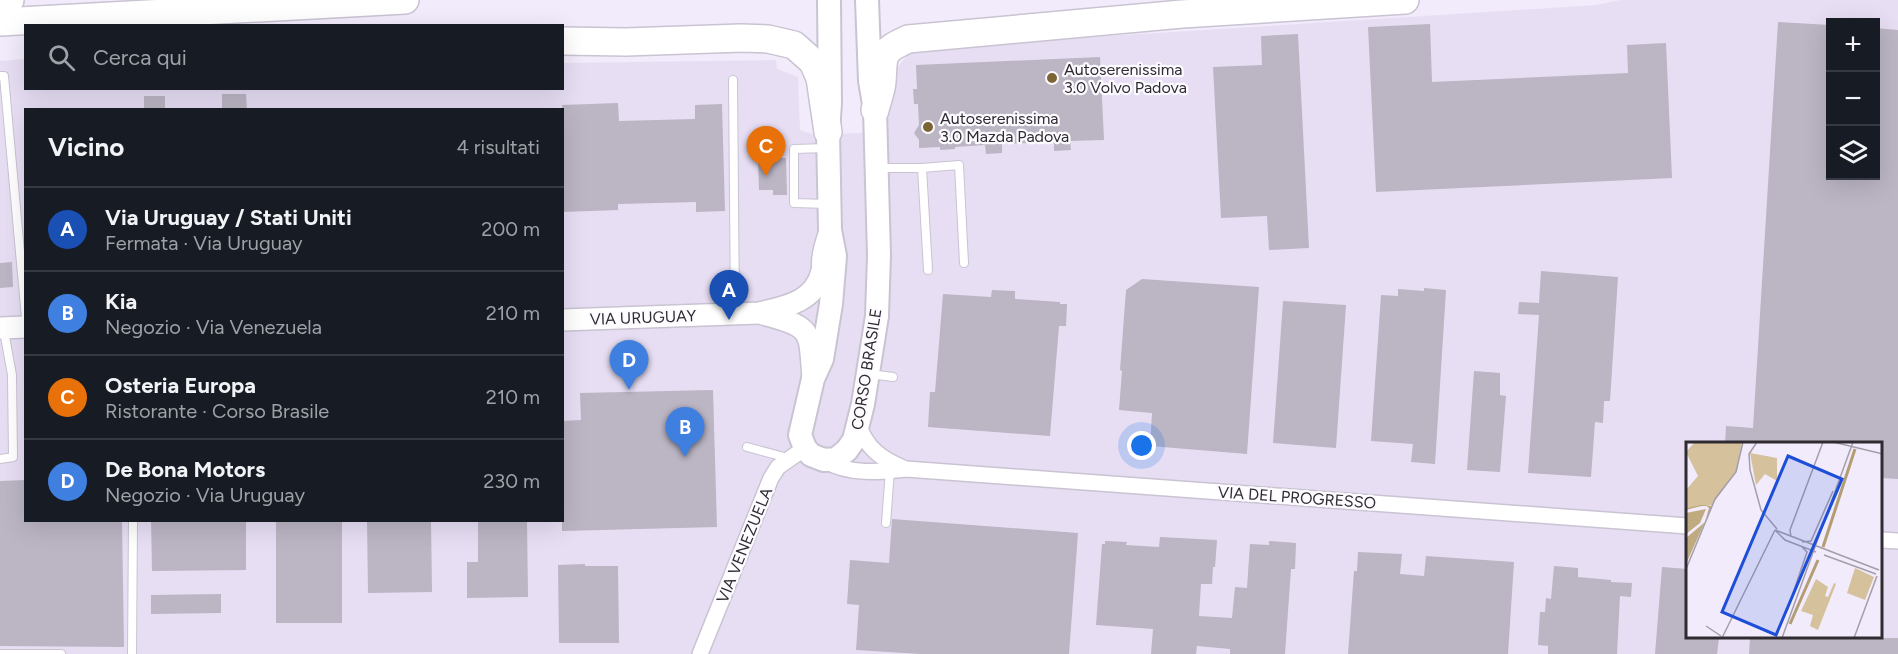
<!DOCTYPE html>
<html lang="it">
<head>
<meta charset="utf-8">
<style>
	body { margin:0; font-family:Figtree,sans-serif; background:#242831; color:#f1f3f6 }
	.controls { position:absolute; right:18px; top:18px; display:grid; overflow:hidden; border-radius:0px; box-shadow:0 6px 24px #0002 }
	.controls button { width:54px; height:54px; display:grid; place-items:center; padding:0; border:0; border-bottom:2px solid #363941; background:#171b24; color:#f1f3f6; font:30px sans-serif }
	.you { position:absolute; left:1142px; top:446px; width:21px; height:21px; margin:-15px; border:4px solid #fff; border-radius:50%; background:#1a73e8; box-shadow:0 0 0 9px #1a73e833 }
	.badge { display:grid; place-items:center; width:39px; height:39px; border-radius:50%; background:#0b8043; color:#fff; font-size:20px; font-weight:700 }
	.pin { position:absolute; translate:-50% -50px; filter:drop-shadow(0 2px 3px #0008) }
	.pin::after { content:''; position:absolute; top:32px; width:21px; height:18px; background:inherit; clip-path:polygon(0 0,100% 0,50% 100%) }
	.list { margin:0; padding:0; list-style:none }
	h2 { display:flex; justify-content:space-between; align-items:center; height:78px; margin:0; padding:0 24px; font-size:26px }
	h2 small { font-size:20px; font-weight:400; color:#9ea1a6 }
	.list li { display:grid; grid-template-columns:39px 1fr auto; gap:18px; align-items:center; box-sizing:border-box; height:84px; padding:0 24px; border-top:2px solid #363941 }
	.list b { display:block; font-size:22px; white-space:nowrap }
	.list p { margin:0; font-size:20px; white-space:nowrap; color:#9ea1a6 }
	.list em { font-size:20px; font-style:normal; color:#9ea1a6 }
	.icon { flex:none; width:33px; height:33px; fill:none; stroke:currentColor; stroke-width:2; stroke-linecap:round; stroke-linejoin:round }
	.map { position:relative; flex:none; width:1898px; height:654px; overflow:hidden }
	.search { position:absolute; background:#171b24; box-shadow:0 6px 24px #0002; left:24px; top:24px; width:540px; height:66px; display:flex; align-items:center; gap:15px; box-sizing:border-box; padding:0 21px; border-radius:0px; color:#9ea1a6; font-size:22px }
	.panel { position:absolute; background:#171b24; box-shadow:0 6px 24px #0002; left:24px; top:108px; width:540px; height:414px; border-radius:0px }
	.map>svg:first-child { display:block }
</style>
</head>
<body>
<div class="map">
<svg width="1898" height="654" viewBox="0 0 1898 654">
	<rect width="100%" height="100%" fill="#f2ebfb"/>
	<path fill="#e7def4" fill-rule="evenodd" d="M1620,0H1898V654H0V61L25,59L26,88H562L563,63L776,60L777,69L798,77L800,130L815,135L887,132V80L911,51L1109,36L1597,5ZM1830,22H1876V176H1830ZM26,110H562V520H26ZM1688,444H1882V638H1688Z"/>
	<g fill="#bbb5c4">
		<polygon points="1778,22 1830,25 1830,176 1875,176 1875,28 1898,30 1898,479 1881,478 1881,444 1725,444 1726,426 1753,428"/>
		<polygon points="1430,24 1432,82 1628,73 1627,45 1666,43 1672,178 1376,192 1368,27"/>
		<polygon points="1298,34 1309,248 1269,250 1267,216 1221,218 1213,67 1262,65 1261,36"/>
		<polygon points="1100,57 1104,140 1070,141 1071,150 1054,151 1054,142 1002,144 1002,153 986,154 985,145 955,147 955,149 940,150 940,147 919,148 919,140 914,133 919,125 918,104 914,104 913,89 917,89 916,65"/>
		<polygon points="222,94 246,94 247,110 222,110"/>
		<rect x="144" y="96" width="21" height="14"/>
		<polygon points="618,103 619,121 695,119 695,105 722,104 725,211 696,212 696,202 618,204 618,210 562,212 562,105"/>
		<polygon points="772,158 786,158 787,195 773,195 773,190 759,190 758,162 772,161"/>
		<polygon points="12,262 13,287 0,288 0,263"/>
		<polygon points="1541,271 1618,277 1610,401 1604,401 1603,423 1595,422 1591,477 1528,473 1539,315 1518,314 1519,302 1539,303"/>
		<polygon points="1142,279 1259,287 1247,454 1150,446 1152,413 1119,410 1122,371 1120,370 1126,290"/>
		<polygon points="1424,288 1446,290 1435,464 1411,462 1413,444 1371,441 1381,295 1398,296 1398,289 1424,291"/>
		<polygon points="992,290 1015,291 1015,299 1060,302 1060,304 1067,304 1066,326 1059,326 1050,436 928,427 930,392 935,392 943,294 991,297"/>
		<polygon points="1283,301 1346,305 1336,448 1273,443"/>
		<polygon points="1474,371 1500,373 1500,395 1506,396 1500,472 1467,470"/>
		<polygon points="713,390 717,527 562,531 562,421 581,420 580,393"/>
		<polygon points="26,480 26,520 122,520 124,647 0,646 0,481"/>
		<polygon points="892,519 1078,533 1069,654 920,654 856,650 859,605 847,604 850,560 889,563"/>
		<polygon points="151,520 246,520 246,570 152,571"/>
		<rect x="276" y="520" width="66" height="103"/>
		<polygon points="367,520 431,520 432,592 368,593"/>
		<polygon points="478,520 527,520 528,597 467,598 467,562 478,562"/>
		<polygon points="1160,537 1217,540 1215,567 1213,567 1212,584 1201,584 1199,616 1232,618 1235,587 1247,588 1250,544 1269,545 1269,541 1296,543 1295,569 1291,569 1285,654 1230,654 1230,649 1197,646 1196,654 1151,654 1153,629 1096,625 1102,544 1105,544 1105,541 1127,542 1126,545 1159,547"/>
		<polygon points="1358,552 1402,554 1400,574 1424,576 1426,556 1514,562 1508,654 1348,654 1354,571 1357,571"/>
		<polygon points="585,564 585,566 618,566 619,643 559,643 558,565"/>
		<polygon points="1554,566 1578,568 1578,577 1611,580 1611,582 1632,583 1631,597 1620,596 1617,654 1548,654 1548,646 1538,645 1540,612 1545,612 1546,598 1551,599"/>
		<polygon points="1662,567 1688,569 1688,638 1719,638 1717,654 1655,654"/>
		<polygon points="221,594 221,613 151,614 151,595"/>
		<polygon points="1750,638 1898,638 1898,654 1749,654"/>
	</g>
	<g fill="none" stroke-linecap="round" stroke-linejoin="round">
		<defs>
			<g id="lane">
				<polyline points="0,76 4,76 26,318"/>
				<polyline points="733,80 735,313"/>
				<polyline points="827,148 794,149 794,203 828,204"/>
				<polyline points="878,168 922,168 928,270"/>
				<polyline points="922,168 959,165 964,263"/>
				<polyline points="870,374 893,377"/>
				<polyline points="747,447 788,458"/>
				<polyline points="0,459 13,457 12,375 4,331"/>
				<polyline points="886,523 890,470"/>
				<polyline points="0,654 61,654"/>
				<polyline points="132,654 133,520"/>
			</g>
			<g id="street">
				<path d="M859,426C867,449 882,459 903,468"/>
				<path d="M826,461C848,475 881,472 906,469L1688,526"/>
				<polyline points="1882,540 1898,541"/>
				<polyline points="700,654 771,478 778,467 805,448"/>
			</g>
			<g id="secondary">
				<path d="M763,314C814,328 809,329 813,379"/>
				<path d="M562,320L759,313C785,307 815,302 822,271C823,267 822,262 823,257C824,248 828,238 830,230"/>
				<polyline points="0,328 26,327"/>
			</g>
			<polyline id="primary" points="829,0 830,103 828,132 830,230 835,256 831,304 822,359 813,379 800,435 805,448 811,455 824,460 836,459 847,450 854,440 863,404 877,316 879,255 875,110 870,81 867,0"/>
			<g id="highway">
				<polyline points="0,1 10,0"/>
				<polyline points="0,22 405,0"/>
				<polyline points="562,41 626,42 741,38 768,39 794,45 813,62 820,78 828,132"/>
				<path d="M875,110C877,101 881,92 882,82C884,54 880,52 908,39L1182,14L1405,0"/>
			</g>
		</defs>
		<use href="#lane" stroke="#c9c3d2" stroke-width="10"/>
		<use href="#street" stroke="#c9c3d2" stroke-width="18"/>
		<use href="#secondary" stroke="#c9c3d2" stroke-width="24"/>
		<use href="#primary" stroke="#c9c3d2" stroke-width="26"/>
		<use href="#highway" stroke="#c9c3d2" stroke-width="30"/>
		<use href="#lane" stroke="#fff" stroke-width="8"/>
		<use href="#street" stroke="#fff" stroke-width="15"/>
		<use href="#secondary" stroke="#fff" stroke-width="21"/>
		<use href="#primary" stroke="#fff" stroke-width="22"/>
		<use href="#highway" stroke="#fff" stroke-width="27"/>
	</g>
	<g fill="#7c6535" stroke="#fdfbff" stroke-width="2">
		<circle cx="1052" cy="78" r="6"/>
		<circle cx="928" cy="127" r="6"/>
	</g>
	<g text-anchor="middle" stroke-width="4.5" stroke-linejoin="round" paint-order="stroke">
		<g font-size="16" fill="#2e2b31" stroke="#fdfbff" text-anchor="start">
			<text x="1064" y="75">Autoserenissima<tspan x="1064" dy="18">3.0 Volvo Padova</tspan></text>
			<text x="940" y="124">Autoserenissima<tspan x="940" dy="18">3.0 Mazda Padova</tspan></text>
		</g>
		<g font-size="16" fill="#2e2b31" stroke="#fdfbff">
			<text transform="translate(643 317) rotate(-2)" y="6">VIA URUGUAY</text>
			<text transform="translate(866 369) rotate(-81)" y="6">CORSO BRASILE</text>
			<text transform="translate(1297 497) rotate(4)" y="6">VIA DEL PROGRESSO</text>
			<text transform="translate(744 545) rotate(-68)" y="6">VIA VENEZUELA</text>
		</g>
	</g>
	<g transform="translate(1686 442)">
		<rect width="196" height="196" fill="#f2ebfb"/>
		<path d="M9,0H56L51,28L26,63L0,66V48L12,34L0,10ZM64,11L91,16V39L79,32L70,43ZM169,126L188,135L179,158L161,151ZM130,137L142,145L139,154L142,155L148,141L150,142L132,188L124,184L127,173L115,169Z" fill="#d5c19b"/>
		<path d="M15,63L26,64L0,122V96L19,80L23,66L19,63L0,68V66ZM20,67L14,81L0,92V71Z" fill="#c0ab80"/>
		<path fill="none" stroke="#b39d73" stroke-width="3" d="M137,105L169,7M104,182L132,118"/>
		<path fill="none" stroke="#a49eaa" stroke-width="1.5" d="M71,0L63,12L64,28L75,68L91,87M147,0L197,12M105,95L104,88L137,0M116,100L125,99L147,49M130,110L99,98L89,88L193,128M138,113L190,132M0,127L29,57L50,30L57,0M101,169L121,110L116,105M20,184L35,194M36,196L89,88M96,196L167,0M168,196L191,134"/>
		<path fill="#1d4ed8" fill-opacity="0.15" stroke="#1d4ed8" stroke-width="3" d="M102,14L156,37L90,193L36,170Z"/>
		<rect width="196" height="196" fill="none" stroke="#2e2b31" stroke-width="3"/>
	</g>
</svg>
<div class="controls">
<button>+</button>
<button>−</button>
<button><svg class="icon" aria-label="layers" viewBox="0 0 24 24"><path d="M12 4l9 5-9 5-9-5zM3 14l9 5 9-5"/></svg></button>
</div>
<div class="you"></div>
<div class="pin badge" style="left:729px;top:320px;background:#1a4fb4">A</div>
<div class="pin badge" style="left:685px;top:457px;background:#3f7fe0">B</div>
<div class="pin badge" style="left:766px;top:176px;background:#e8710a">C</div>
<div class="pin badge" style="left:629px;top:390px;background:#3f7fe0">D</div>
<div class="search"><svg class="icon" aria-label="search" viewBox="0 0 24 24"><circle cx="10" cy="10" r="6"/><path d="M15 15l6 6"/></svg>Cerca qui</div>
<section class="panel">
<h2>Vicino<small>4 risultati</small></h2>
<ul class="list">
<li><span class="badge" style="background:#1a4fb4">A</span><div><b>Via Uruguay / Stati Uniti</b><p>Fermata · Via Uruguay</p></div><em>200 m</em></li>
<li><span class="badge" style="background:#3f7fe0">B</span><div><b>Kia</b><p>Negozio · Via Venezuela</p></div><em>210 m</em></li>
<li><span class="badge" style="background:#e8710a">C</span><div><b>Osteria Europa</b><p>Ristorante · Corso Brasile</p></div><em>210 m</em></li>
<li><span class="badge" style="background:#3f7fe0">D</span><div><b>De Bona Motors</b><p>Negozio · Via Uruguay</p></div><em>230 m</em></li>
</ul>
</section>
</div>
</body>
</html>
